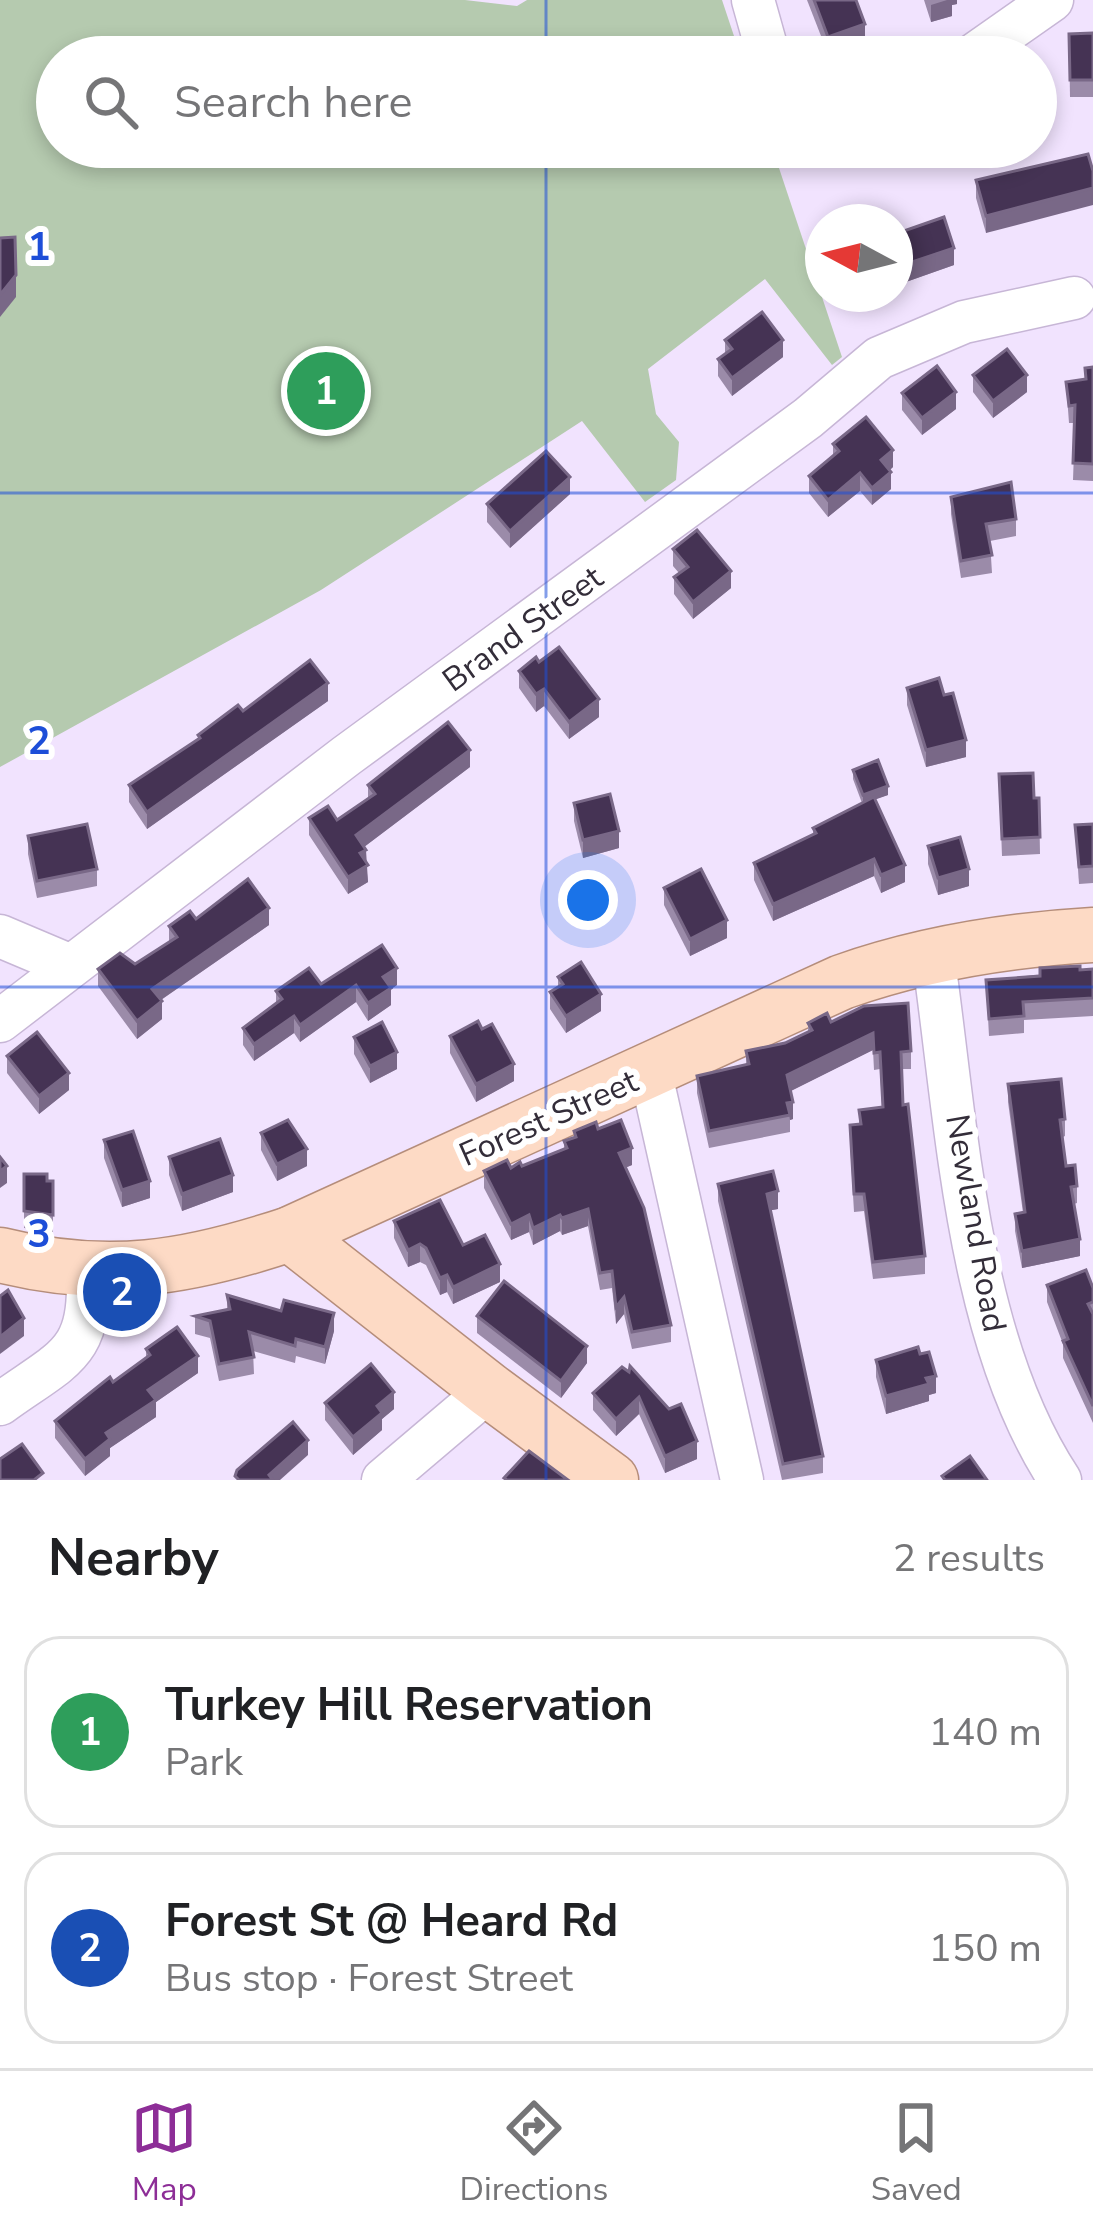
<!DOCTYPE html>
<html lang="en">
<head>
<meta charset="utf-8">
<style>
	body { margin:0; font-family:"Nunito Sans",sans-serif; background:#f2f2f2; color:#202124 }
	.compass { position:absolute; left:805px; top:204px; width:108px; height:108px; border-radius:50%; background:#fff; box-shadow:0 6px 18px #0003; rotate:277deg }
	.you { position:absolute; left:588px; top:900px; width:42px; height:42px; margin:-30px; border:9px solid #fff; border-radius:50%; background:#1a73e8; box-shadow:0 0 0 18px #1a73e833 }
	.badge { display:grid; place-items:center; width:78px; height:78px; border-radius:50%; background:#8d2e97; color:#fff; font-size:39px; font-weight:700 }
	.pin { position:absolute; translate:-50% -50%; border:6px solid #fff; box-shadow:0 3px 12px #0006 }
	.list { margin:0; padding:0; list-style:none }
	h2 { display:flex; justify-content:space-between; align-items:center; height:156px; margin:0; padding:0 48px; font-size:51px }
	h2 small { font-size:39px; font-weight:400; color:#757577 }
	.list li { display:grid; grid-template-columns:78px 1fr auto; gap:36px; align-items:center; box-sizing:border-box; height:192px; margin:0 24px 24px; padding:0 24px; border:3px solid #e0e0e0; border-radius:36px }
	.list b { display:block; font-size:45px; white-space:nowrap }
	.list p { margin:0; font-size:39px; white-space:nowrap; color:#757577 }
	.list em { font-size:39px; font-style:normal; color:#757577 }
	.icon { flex:none; width:66px; height:66px; fill:none; stroke:currentColor; stroke-width:2; stroke-linecap:round; stroke-linejoin:round }
	.map { position:relative; flex:none; width:1093px; height:1480px; overflow:hidden }
	.search { position:absolute; background:#fff; box-shadow:0 6px 18px #0003; left:36px; right:36px; top:36px; height:132px; display:flex; align-items:center; gap:30px; box-sizing:border-box; padding:0 42px; border-radius:66px; color:#757577; font-size:45px }
	.sheet { height:588px; background:#fff }
	nav { display:flex; justify-content:space-around; align-items:center; box-sizing:border-box; height:168px; border-top:3px solid #e0e0e0; background:#fff; font-size:33px; color:#757577 }
	nav a { display:grid; justify-items:center; gap:6px }
	nav .on { color:#8d2e97 }
	.map>svg:first-child { display:block }
</style>
</head>
<body>
<div class="map">
<svg width="1093" height="1480" viewBox="0 0 1093 1480">
	<rect width="100%" height="100%" fill="#f1e3fe"/>
	<polygon fill="#b5caaf" points="0,0 465,0 517,6 527,0 722,0 741,57 57,57 57,147 772,147 842,357 832,365 765,279 648,369 656,414 679,442 676,480 645,502 582,421 321,590 0,767"/>
	<g fill="none" stroke-linecap="round" stroke-linejoin="round">
		<defs>
			<g id="minor">
				<polyline points="753,0 769,57"/>
				<polyline points="971,57 1052,0"/>
				<polyline points="0,936 71,966"/>
				<path d="M933,955C957,1121 966,1338 1060,1480"/>
				<polyline points="0,1021 346,756 808,418 879,358 964,322 1074,298"/>
				<polyline points="650,1070 742,1480"/>
				<path d="M0,1404C63,1358 94,1355 87,1268"/>
				<polyline points="383,1480 489,1390"/>
			</g>
			<g id="major">
				<polyline points="290,1234 489,1390 611,1480"/>
				<path d="M0,1255C107,1282 188,1268 290,1234L842,982C924,953 1007,940 1093,935"/>
			</g>
		</defs>
		<use href="#minor" stroke="#c7b6d6" stroke-width="45"/>
		<use href="#major" stroke="#b58d7b" stroke-width="57"/>
		<use href="#minor" stroke="#fff" stroke-width="42"/>
		<use href="#major" stroke="#fddac5" stroke-width="54"/>
	</g>
	<g fill="#9b8ba9">
		<polygon points="807,0 856,0 865,41 828,54"/>
		<polygon points="924,0 957,0 957,4 952,5 952,16 931,22"/>
		<polygon points="1093,33 1093,97 1070,97 1069,34"/>
		<polygon points="905,147 961,147 961,148 910,164"/>
		<polygon points="1088,154 986,233 976,198 976,180"/>
		<polygon points="895,234 954,265 903,283 895,260"/>
		<polygon points="725,340 783,357 732,396 718,376 718,359 725,354"/>
		<polygon points="1093,367 1093,481 1073,480 1075,423 1069,423 1066,382 1085,379 1085,368"/>
		<polygon points="973,375 1027,392 993,418 973,392"/>
		<polygon points="902,393 956,409 922,435 902,410"/>
		<polygon points="833,444 893,467 890,470 891,489 872,505 860,491 828,517 809,493 809,476 833,456"/>
		<polygon points="570,494 510,548 487,522 487,504"/>
		<polygon points="951,497 1016,519 1016,536 990,541 992,573 961,578 951,514"/>
		<polygon points="673,549 731,588 693,619 674,594 674,577 679,573 673,566"/>
		<polygon points="539,662 599,717 569,739 544,706 536,712 519,688 519,671"/>
		<polygon points="907,688 966,757 926,767 907,705"/>
		<polygon points="328,701 147,829 129,802 129,785 198,740 198,735 243,711"/>
		<polygon points="470,767 364,847 368,882 348,894 309,835 309,818 337,820 368,799 368,785"/>
		<polygon points="853,770 888,795 875,799 905,882 881,893 874,876 773,921 754,880 754,863 813,835 813,828 862,803 853,779"/>
		<polygon points="999,774 1034,798 1039,798 1040,854 1002,856"/>
		<polygon points="574,803 619,848 583,858 574,821"/>
		<polygon points="1093,824 1093,883 1079,884 1075,825"/>
		<polygon points="28,836 97,869 97,886 37,898 28,854"/>
		<polygon points="928,846 969,886 938,895 928,864"/>
		<polygon points="664,888 727,938 690,956 664,905"/>
		<polygon points="196,919 269,925 161,1000 162,1019 137,1039 98,986 98,969 135,964 169,942 169,926"/>
		<polygon points="1093,969 1093,1016 1024,1020 1024,1033 989,1036 986,980"/>
		<polygon points="558,977 601,1011 566,1033 550,1009 550,992 558,987"/>
		<polygon points="321,984 397,985 391,989 391,1005 368,1021 356,1002 300,1042 294,1033 254,1061 243,1045 243,1028 276,1003 276,991"/>
		<polygon points="831,1022 911,1051 911,1069 901,1069 903,1105 925,1256 925,1274 873,1279 864,1211 854,1212 850,1142 859,1124 859,1110 882,1107 880,1069 874,1070 873,1050 790,1091 793,1119 790,1120 790,1132 709,1148 697,1093 697,1076 746,1065 746,1051 785,1043 808,1032 808,1023"/>
		<polygon points="482,1029 514,1081 476,1102 450,1053 450,1036"/>
		<polygon points="354,1037 397,1069 370,1083 354,1054"/>
		<polygon points="7,1056 69,1090 39,1114 7,1073"/>
		<polygon points="1008,1084 1065,1119 1065,1136 1063,1137 1066,1166 1077,1186 1077,1203 1074,1204 1080,1256 1022,1268 1015,1231 1015,1214 1023,1213 1008,1102"/>
		<polygon points="598,1129 632,1165 625,1168 671,1325 671,1342 632,1349 624,1314 616,1324 612,1288 600,1290 588,1226 562,1235 560,1231 533,1245 529,1232 511,1240 484,1188 484,1171 522,1166 564,1149 564,1141 574,1138 574,1131"/>
		<polygon points="261,1133 307,1166 277,1181 261,1150"/>
		<polygon points="104,1140 150,1198 122,1207 104,1158"/>
		<polygon points="169,1157 233,1192 182,1211 169,1175"/>
		<polygon points="24,1174 53,1181 53,1232 24,1228"/>
		<polygon points="718,1184 778,1209 771,1210 823,1456 823,1473 782,1480 718,1201"/>
		<polygon points="394,1221 463,1245 500,1282 453,1304 447,1292 440,1295 426,1265 420,1262 408,1267 394,1238"/>
		<polygon points="1047,1285 1093,1288 1093,1423 1063,1358 1063,1344 1047,1302"/>
		<polygon points="227,1295 334,1331 325,1364 296,1356 295,1363 253,1351 254,1374 219,1381 210,1338 195,1334 195,1316 227,1310"/>
		<polygon points="477,1316 587,1363 561,1398 477,1333"/>
		<polygon points="146,1349 198,1373 156,1402 156,1417 110,1448 110,1456 85,1476 55,1438 55,1421 146,1358"/>
		<polygon points="920,1354 936,1393 929,1395 929,1401 886,1414 876,1377 876,1360"/>
		<polygon points="622,1367 697,1459 665,1473 639,1414 616,1436 593,1410 593,1393"/>
		<polygon points="325,1403 394,1409 382,1419 382,1430 353,1455 325,1420"/>
	</g>
	<g fill="#796887">
		<polygon points="947,0 957,0 957,4 952,5 952,16 931,22 931,5"/>
		<polygon points="865,24 865,41 828,54 828,37"/>
		<polygon points="910,147 961,147 961,148 910,164"/>
		<polygon points="1093,188 1093,205 986,233 986,216"/>
		<polygon points="954,248 954,265 903,283 903,265"/>
		<polygon points="16,275 16,297 0,317 0,295"/>
		<polygon points="783,340 783,357 732,396 732,378"/>
		<polygon points="1027,375 1027,392 993,418 993,401"/>
		<polygon points="956,392 956,409 922,435 922,418"/>
		<polygon points="893,450 893,467 881,477 881,460"/>
		<polygon points="891,472 891,489 872,505 872,488"/>
		<polygon points="860,473 860,491 828,517 828,500"/>
		<polygon points="570,477 570,494 510,548 510,531"/>
		<polygon points="731,571 731,588 693,619 693,602"/>
		<polygon points="328,683 328,701 147,829 147,812"/>
		<polygon points="544,689 544,706 536,712 536,694"/>
		<polygon points="599,699 599,717 569,739 569,722"/>
		<polygon points="966,740 966,757 926,767 926,750"/>
		<polygon points="470,750 470,767 356,853 356,835"/>
		<polygon points="888,786 888,795 863,804 863,795"/>
		<polygon points="619,831 619,848 583,858 583,840"/>
		<polygon points="366,850 368,882 348,894 348,877 360,853"/>
		<polygon points="874,859 874,876 773,921 773,904"/>
		<polygon points="905,865 905,882 881,893 881,875"/>
		<polygon points="969,869 969,886 938,895 938,878"/>
		<polygon points="269,908 269,925 152,1006 152,989"/>
		<polygon points="727,920 727,938 690,956 690,939"/>
		<polygon points="397,968 397,985 391,989 391,1005 368,1021 368,1003 383,977"/>
		<polygon points="356,985 356,1002 300,1042 300,1025"/>
		<polygon points="601,994 601,1011 566,1033 566,1016"/>
		<polygon points="162,1001 162,1019 137,1039 137,1021"/>
		<polygon points="294,1016 294,1033 254,1061 254,1044"/>
		<polygon points="873,1033 873,1050 787,1093 787,1075"/>
		<polygon points="397,1052 397,1069 370,1083 370,1066"/>
		<polygon points="514,1064 514,1081 476,1102 476,1084"/>
		<polygon points="69,1073 69,1090 39,1114 39,1096"/>
		<polygon points="793,1102 793,1119 790,1120 787,1103"/>
		<polygon points="632,1148 632,1165 619,1170 619,1153"/>
		<polygon points="307,1149 307,1166 277,1181 277,1164"/>
		<polygon points="7,1166 7,1183 0,1188 0,1171"/>
		<polygon points="233,1175 233,1192 182,1211 182,1194"/>
		<polygon points="150,1181 150,1198 122,1207 122,1190"/>
		<polygon points="778,1191 778,1209 767,1211 767,1194"/>
		<polygon points="588,1209 588,1226 562,1235 562,1218"/>
		<polygon points="529,1215 529,1232 511,1240 511,1224"/>
		<polygon points="560,1215 560,1231 533,1245 533,1228"/>
		<polygon points="1080,1239 1080,1256 1022,1268 1022,1251"/>
		<polygon points="420,1244 420,1262 408,1267 408,1250"/>
		<polygon points="500,1264 500,1282 453,1304 453,1287"/>
		<polygon points="447,1275 447,1292 440,1295 440,1278"/>
		<polygon points="624,1297 624,1314 616,1324 616,1307"/>
		<polygon points="334,1313 334,1331 325,1364 325,1347"/>
		<polygon points="24,1318 24,1336 0,1354 0,1337"/>
		<polygon points="587,1346 587,1363 561,1398 561,1381"/>
		<polygon points="198,1356 198,1373 156,1402 156,1417 110,1448 110,1456 85,1476 85,1459 106,1433 148,1390"/>
		<polygon points="936,1376 936,1393 929,1395 929,1401 886,1414 886,1396"/>
		<polygon points="394,1392 394,1409 382,1419 382,1430 353,1455 353,1437 377,1406"/>
		<polygon points="639,1397 639,1414 616,1436 616,1419"/>
		<polygon points="308,1440 308,1455 280,1480 269,1480 269,1475"/>
		<polygon points="697,1441 697,1459 665,1473 665,1456"/>
	</g>
	<g fill="#453354" stroke="#796887" stroke-width="3">
		<polygon points="814,0 856,0 865,24 828,37"/>
		<polygon points="1093,33 1093,80 1070,80 1069,34"/>
		<polygon points="1088,154 1093,171 1093,188 986,216 976,180"/>
		<polygon points="944,217 954,248 903,265 895,243 895,234"/>
		<polygon points="15,237 16,275 0,295 0,238"/>
		<polygon points="762,312 783,340 732,378 718,359 732,349 725,340"/>
		<polygon points="1007,349 1027,375 993,401 973,375"/>
		<polygon points="937,366 956,392 922,418 902,393"/>
		<polygon points="1093,367 1093,464 1073,463 1075,405 1069,406 1066,382 1086,379 1085,368"/>
		<polygon points="866,417 893,450 881,460 891,472 872,488 860,473 828,500 809,476 839,451 833,444"/>
		<polygon points="546,451 570,477 510,531 487,504"/>
		<polygon points="1011,482 1016,519 986,524 992,555 961,561 951,497"/>
		<polygon points="697,530 731,571 693,602 674,577 688,567 673,549"/>
		<polygon points="559,647 599,699 569,722 544,689 536,694 519,671 536,657 539,662"/>
		<polygon points="310,660 328,683 147,812 129,785 200,738 198,735 238,705 243,711"/>
		<polygon points="939,678 944,695 953,693 966,740 926,750 907,688"/>
		<polygon points="448,722 470,750 356,835 366,850 360,853 368,865 348,877 309,818 328,806 337,820 375,794 368,785"/>
		<polygon points="878,760 888,786 863,795 853,770"/>
		<polygon points="1033,773 1034,798 1039,798 1040,837 1002,839 999,774"/>
		<polygon points="610,794 619,831 583,840 574,803"/>
		<polygon points="874,797 905,865 881,875 874,859 773,904 754,863 816,833 813,828"/>
		<polygon points="87,824 97,869 37,881 28,836"/>
		<polygon points="1093,824 1093,866 1079,867 1075,825"/>
		<polygon points="960,837 969,869 938,878 928,846"/>
		<polygon points="701,869 727,920 690,939 664,888"/>
		<polygon points="248,879 269,908 152,989 162,1001 137,1021 98,969 120,953 135,964 177,937 169,926 190,911 196,919"/>
		<polygon points="382,945 397,968 383,977 391,988 368,1003 356,985 300,1025 294,1016 254,1044 243,1028 282,999 276,991 309,968 321,984"/>
		<polygon points="581,962 601,994 566,1016 550,992 563,984 558,977"/>
		<polygon points="1080,966 1080,970 1093,969 1093,998 1023,1002 1024,1016 989,1019 986,980 1040,976 1040,968"/>
		<polygon points="908,1003 911,1051 901,1052 903,1105 908,1104 925,1256 873,1262 864,1194 854,1194 850,1125 861,1124 859,1110 883,1107 880,1052 874,1053 873,1033 787,1075 793,1102 787,1103 790,1115 709,1131 697,1076 749,1064 746,1051 785,1043 812,1030 808,1023 827,1013 831,1022 864,1006"/>
		<polygon points="478,1021 482,1029 492,1024 514,1064 476,1084 450,1036"/>
		<polygon points="382,1022 397,1052 370,1066 354,1037"/>
		<polygon points="37,1032 69,1073 39,1096 7,1056"/>
		<polygon points="1061,1079 1065,1119 1060,1120 1066,1166 1075,1165 1077,1186 1071,1187 1080,1239 1022,1251 1015,1214 1025,1212 1008,1084"/>
		<polygon points="288,1120 307,1149 277,1164 261,1133"/>
		<polygon points="621,1120 632,1148 619,1153 644,1208 671,1325 632,1332 624,1297 616,1307 612,1271 600,1273 588,1209 562,1218 560,1215 533,1228 529,1215 511,1224 484,1171 507,1160 511,1168 520,1162 522,1166 567,1148 564,1141 576,1137 574,1131 596,1122 598,1129"/>
		<polygon points="133,1131 150,1181 122,1190 104,1140"/>
		<polygon points="220,1139 233,1175 182,1194 169,1157"/>
		<polygon points="0,1157 7,1166 0,1171"/>
		<polygon points="773,1171 778,1191 767,1194 823,1456 783,1464 718,1184"/>
		<polygon points="24,1174 47,1174 47,1181 53,1181 53,1215 24,1211"/>
		<polygon points="440,1200 463,1245 485,1235 500,1264 453,1287 447,1275 440,1278 426,1248 420,1244 408,1250 394,1221"/>
		<polygon points="1086,1270 1093,1288 1093,1302 1088,1304 1093,1314 1093,1406 1063,1341 1068,1339 1047,1285"/>
		<polygon points="504,1281 587,1346 561,1381 477,1316"/>
		<polygon points="8,1290 24,1318 0,1337 0,1296"/>
		<polygon points="227,1295 281,1311 284,1300 334,1313 325,1347 296,1339 295,1346 249,1332 254,1357 219,1364 210,1321 195,1316 230,1309"/>
		<polygon points="177,1327 198,1356 148,1390 156,1400 106,1433 110,1439 85,1459 55,1421 110,1377 113,1382 150,1355 146,1349"/>
		<polygon points="918,1347 920,1354 929,1352 936,1376 926,1378 929,1384 886,1396 876,1360"/>
		<polygon points="371,1364 394,1392 377,1406 382,1413 353,1437 325,1403"/>
		<polygon points="630,1366 669,1409 681,1404 697,1441 665,1456 639,1397 616,1419 593,1393 622,1367 629,1372"/>
		<polygon points="293,1422 308,1440 269,1475 273,1480 239,1480 235,1476 237,1470"/>
		<polygon points="22,1444 43,1473 34,1480 0,1480 0,1459"/>
		<polygon points="529,1451 568,1480 507,1480 504,1478"/>
		<polygon points="970,1456 987,1480 945,1480 942,1476"/>
	</g>
	<path fill="none" stroke="#1d4ed8" stroke-width="3" stroke-opacity="0.55" d="M546,0V57M546,147V1480M0,493H1093M0,987H1093"/>
	<g text-anchor="middle" stroke-width="12" stroke-linejoin="round" paint-order="stroke">
		<g font-size="33" fill="#332d39" stroke="#fff">
			<text transform="translate(522 628) rotate(-36)" y="12">Brand Street</text>
			<text transform="translate(548 1117) rotate(-24)" y="12">Forest Street</text>
			<text transform="translate(977 1223) rotate(80)" y="12">Newland Road</text>
		</g>
	</g>
	<g font-size="39" text-anchor="middle" font-weight="bold" fill="#1d4ed8" stroke="#fff" stroke-width="12" stroke-linejoin="round" paint-order="stroke">
		<text x="39" y="260">1</text>
		<text x="39" y="754">2</text>
		<text x="39" y="1247">3</text>
	</g>
</svg>
<svg class="compass" viewBox="-18 -18 36 36"><path d="M0-13l5 13h-10z" fill="#e53935"/><path d="M0 13l5-13h-10z" fill="#757577"/></svg>
<div class="you"></div>
<div class="pin badge" style="left:326px;top:391px;background:#2e9e5b">1</div>
<div class="pin badge" style="left:122px;top:1292px;background:#1a4fb4">2</div>
<div class="search"><svg class="icon" aria-label="search" viewBox="0 0 24 24"><circle cx="10" cy="10" r="6"/><path d="M15 15l6 6"/></svg>Search here</div>
</div>
<section class="sheet">
<h2>Nearby<small>2 results</small></h2>
<ul class="list">
<li><span class="badge" style="background:#2e9e5b">1</span><div><b>Turkey Hill Reservation</b><p>Park</p></div><em>140 m</em></li>
<li><span class="badge" style="background:#1a4fb4">2</span><div><b>Forest St @ Heard Rd</b><p>Bus stop · Forest Street</p></div><em>150 m</em></li>
</ul>
</section>
<nav>
<a class="on"><svg class="icon" aria-label="map" viewBox="0 0 24 24"><path d="M3 6l6-2 6 2 6-2v14l-6 2-6-2-6 2zM9 4v14M15 6v14"/></svg>Map</a>
<a><svg class="icon" aria-label="directions" viewBox="0 0 24 24"><path d="M12 3l9 9-9 9-9-9zM9 14v-3h6M13 9l2 2-2 2"/></svg>Directions</a>
<a><svg class="icon" aria-label="saved" viewBox="0 0 24 24"><path d="M7 4h10v16l-5-4-5 4z"/></svg>Saved</a>
</nav>
</body>
</html>
